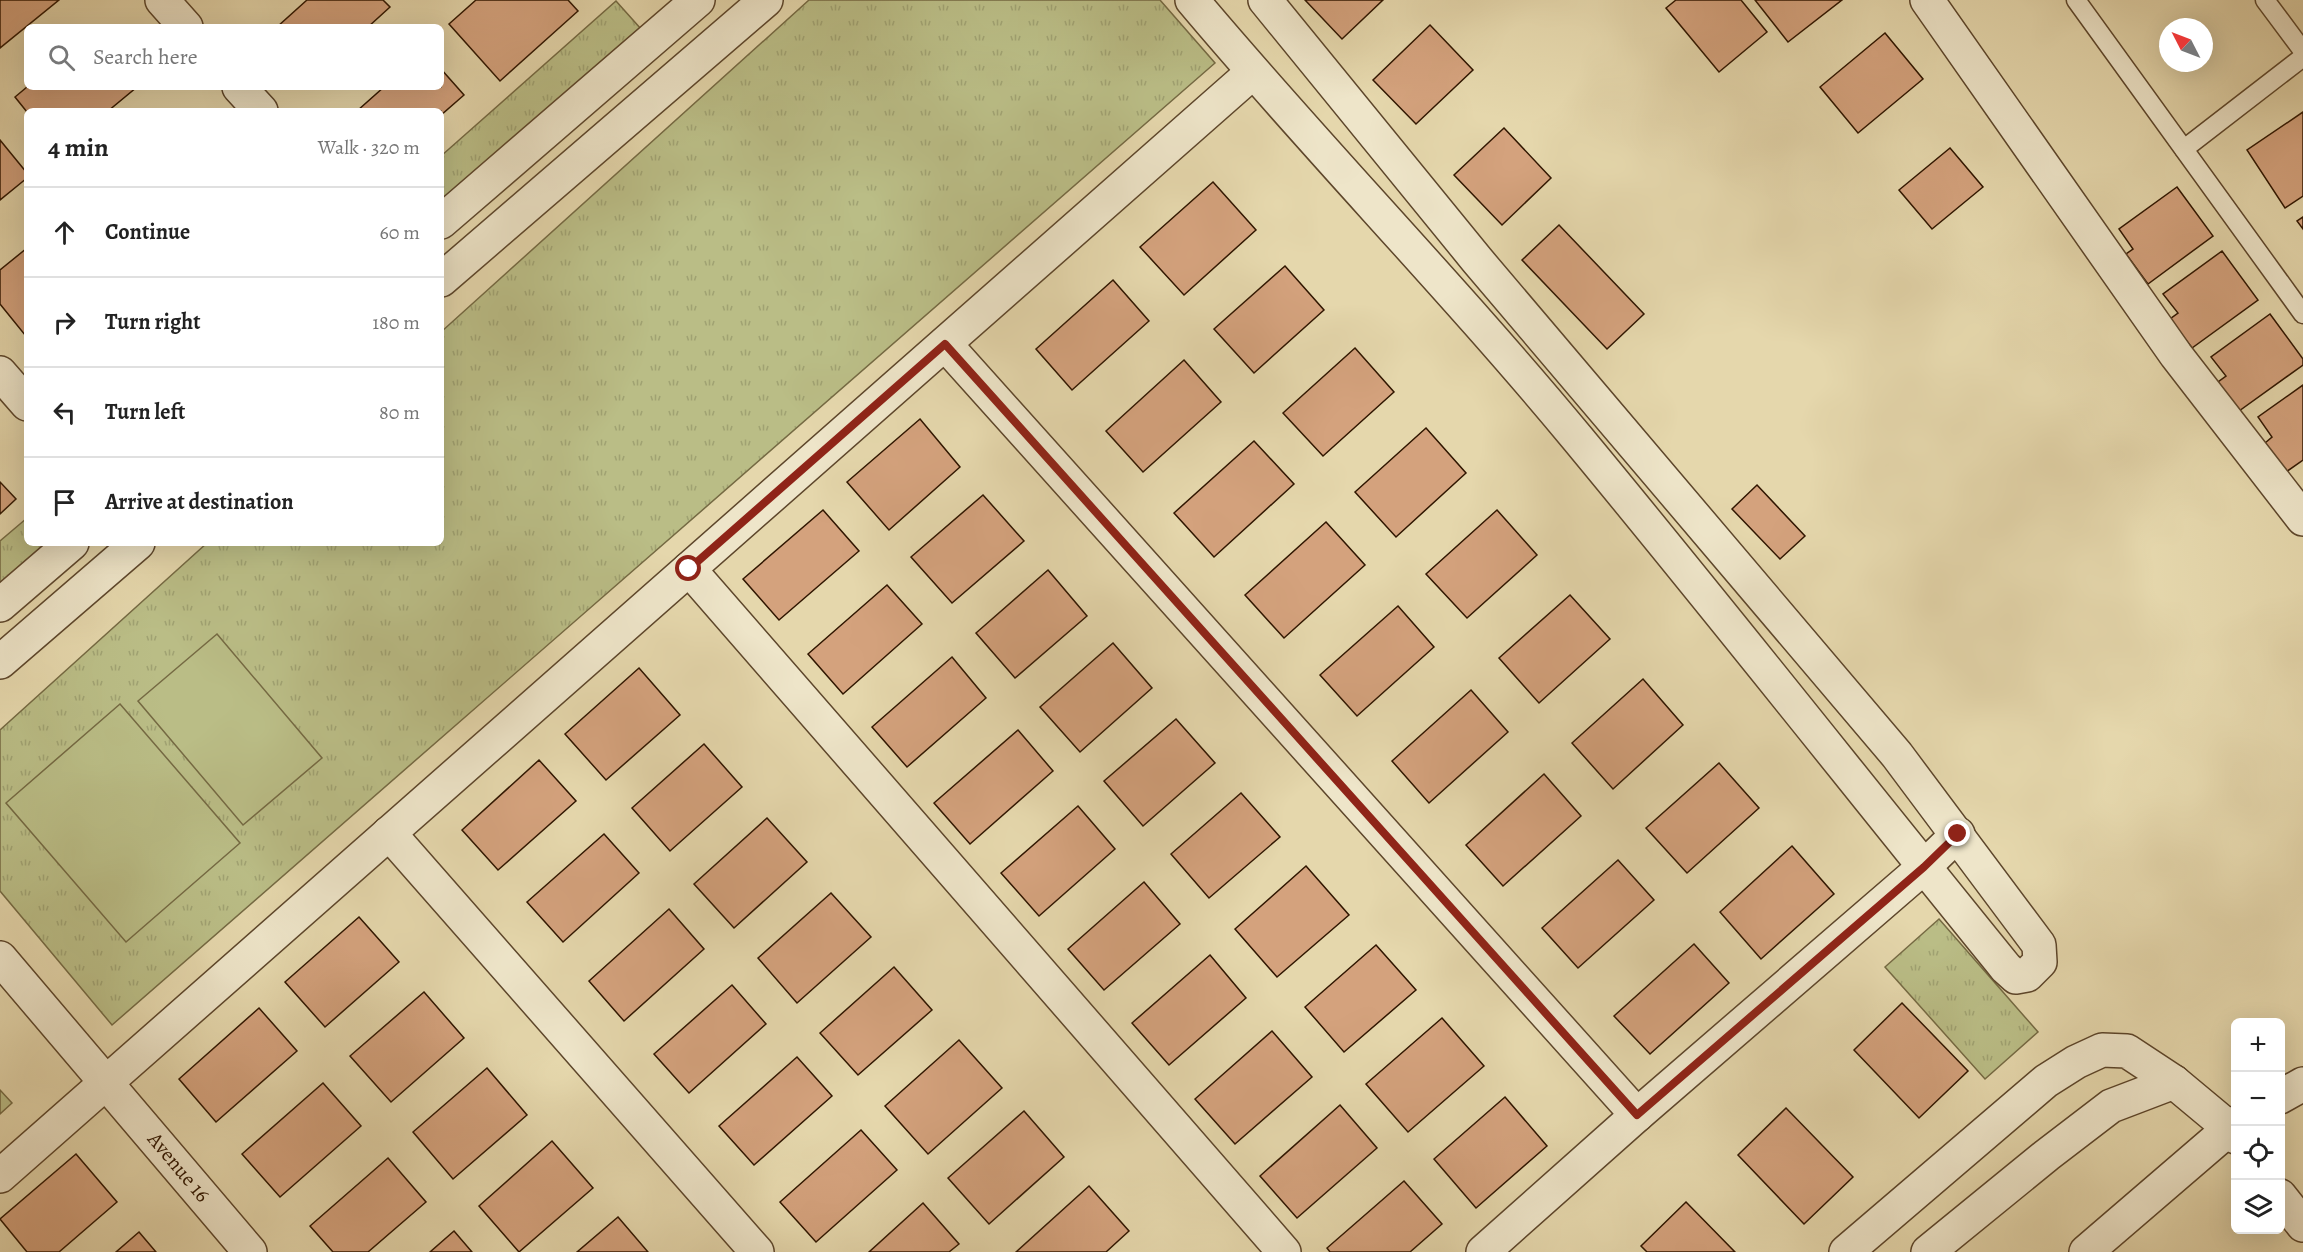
<!DOCTYPE html>
<html lang="en">
<head>
<meta charset="utf-8">
<style>
	body { margin:0; font-family:Alegreya,serif; background:#f2f2f2; color:#222 }
	.controls { position:absolute; right:18px; bottom:18px; display:grid; overflow:hidden; border-radius:9px; box-shadow:0 6px 24px #0002 }
	.controls button { width:54px; height:54px; display:grid; place-items:center; padding:0; border:0; border-bottom:2px solid #e0e0e0; background:#fff; color:#222; font:30px sans-serif }
	.compass { position:absolute; left:2159px; top:18px; width:54px; height:54px; border-radius:50%; background:#fff; box-shadow:0 6px 24px #0002; rotate:312deg }
	.stop { position:absolute; width:18px; height:18px; margin:-14px; border:4px solid #8f2418; border-radius:50%; background:#fff }
	.stop.end { background:#8f2418; border-color:#fff; box-shadow:0 2px 6px #0008 }
	.list { margin:0; padding:0; list-style:none }
	h2 { display:flex; justify-content:space-between; align-items:center; height:78px; margin:0; padding:0 24px; font-size:26px }
	h2 small { font-size:20px; font-weight:400; color:#767676 }
	.list li { display:grid; grid-template-columns:39px 1fr auto; gap:18px; align-items:center; box-sizing:border-box; height:90px; padding:0 24px; border-top:2px solid #e0e0e0 }
	.list b { display:block; font-size:22px; white-space:nowrap }
	.list em { font-size:20px; font-style:normal; color:#767676 }
	.icon { flex:none; width:33px; height:33px; fill:none; stroke:currentColor; stroke-width:2; stroke-linecap:round; stroke-linejoin:round }
	.map { position:relative; flex:none; width:2303px; height:1252px; overflow:hidden }
	.search { position:absolute; background:#fff; box-shadow:0 6px 24px #0002; left:24px; top:24px; width:420px; height:66px; display:flex; align-items:center; gap:15px; box-sizing:border-box; padding:0 21px; border-radius:9px; color:#767676; font-size:22px }
	.panel { position:absolute; background:#fff; box-shadow:0 6px 24px #0002; left:24px; top:108px; width:420px; height:438px; border-radius:9px }
	.map>svg:first-child { display:block }
</style>
</head>
<body>
<div class="map">
<svg width="2303" height="1252" viewBox="0 0 2303 1252">
	<defs>
		<pattern id="grass-tufts" width="24" height="20" patternUnits="userSpaceOnUse" patternTransform="scale(1.5)"><rect width="24" height="20" fill="#babd86"/><path d="M3 7l-1-3M5 7V3M7 7l1-3M15 17l-1-3M17 17v-4M19 17l1-3" fill="none" stroke="#a0a272"/></pattern>
	</defs>
	<rect width="100%" height="100%" fill="#e5d7ac"/>
	<filter id="stains"><feTurbulence type="fractalNoise" baseFrequency=".00333" numOctaves="4"/><feColorMatrix values="0 0 0 0 .2 0 0 0 0 .09 0 0 0 0 .02 0 0 0 .5 -.17"/></filter>
	<radialGradient id="worn" r=".72"><stop offset=".6" stop-color="#630" stop-opacity="0"/><stop offset="1" stop-color="#630" stop-opacity=".3"/></radialGradient>
	<g fill="url(#grass-tufts)" stroke="#756a43" stroke-width="1.5">
		<polygon points="809,0 1160,0 1215,63 112,1025 0,891 0,730 207,543 441,543 441,332"/>
		<polygon points="616,1 641,29 441,207 441,156"/>
		<polygon points="27,518 27,543 48,543 0,585 0,541"/>
		<polygon points="1939,919 2038,1032 1985,1079 1885,967"/>
		<polygon points="0,1090 12,1103 0,1114"/>
	</g>
	<g fill="#babd86" stroke="#756a43" stroke-width="1.5">
		<polygon points="217,634 322,758 243,825 138,701"/>
		<polygon points="120,704 240,843 126,942 6,803"/>
	</g>
	<g fill="#d4a27d" stroke="#301600" stroke-width="1.5">
		<polygon points="0,0 59,0 0,48"/>
		<polygon points="307,0 383,0 390,7 368,27 277,27"/>
		<polygon points="476,0 568,0 578,11 500,81 449,24"/>
		<polygon points="1305,0 1383,0 1342,39"/>
		<polygon points="1676,0 1741,0 1767,32 1719,72 1666,8"/>
		<polygon points="1755,0 1842,0 1788,42"/>
		<polygon points="1430,25 1473,70 1416,124 1373,80"/>
		<polygon points="1885,33 1923,79 1858,133 1820,87"/>
		<polygon points="441,69 464,95 441,115 441,111 357,111 384,87 441,87"/>
		<polygon points="27,87 137,87 108,111 27,112 15,97"/>
		<polygon points="2303,112 2303,196 2285,208 2247,150"/>
		<polygon points="1504,128 1551,178 1502,225 1454,175"/>
		<polygon points="0,140 27,173 27,178 0,200"/>
		<polygon points="1950,148 1983,187 1932,229 1899,190"/>
		<polygon points="1213,182 1256,230 1184,295 1140,247"/>
		<polygon points="2177,187 2213,236 2148,284 2126,254 2133,249 2119,229"/>
		<polygon points="2303,217 2303,229 2297,221"/>
		<polygon points="1559,225 1644,314 1607,349 1522,260"/>
		<polygon points="27,248 27,333 25,335 0,304 0,270"/>
		<polygon points="2222,251 2258,300 2192,348 2170,319 2178,313 2163,294"/>
		<polygon points="1285,266 1324,310 1254,373 1214,329"/>
		<polygon points="1113,280 1149,321 1072,390 1036,349"/>
		<polygon points="2270,314 2303,359 2303,365 2239,411 2218,382 2226,376 2211,357"/>
		<polygon points="1355,348 1394,392 1323,456 1283,413"/>
		<polygon points="1184,360 1221,402 1143,472 1106,431"/>
		<polygon points="2303,385 2303,460 2286,472 2265,443 2272,437 2258,417"/>
		<polygon points="920,419 960,467 889,530 847,482"/>
		<polygon points="1426,428 1466,473 1396,537 1355,492"/>
		<polygon points="1254,441 1294,484 1214,557 1174,513"/>
		<polygon points="0,482 16,499 0,514"/>
		<polygon points="1757,485 1805,536 1780,559 1732,509"/>
		<polygon points="983,495 1024,541 952,603 911,557"/>
		<polygon points="823,510 859,551 779,620 743,579"/>
		<polygon points="1497,510 1537,555 1467,618 1426,574"/>
		<polygon points="1326,522 1365,565 1284,638 1245,595"/>
		<polygon points="1048,570 1087,616 1015,678 976,633"/>
		<polygon points="887,585 922,624 843,694 808,654"/>
		<polygon points="1570,595 1610,639 1539,703 1499,658"/>
		<polygon points="1398,606 1434,647 1357,716 1320,675"/>
		<polygon points="1113,643 1152,688 1080,752 1040,707"/>
		<polygon points="952,657 986,698 907,767 872,727"/>
		<polygon points="639,668 680,715 606,780 565,734"/>
		<polygon points="1643,679 1683,725 1613,789 1572,743"/>
		<polygon points="1471,690 1508,732 1429,803 1392,761"/>
		<polygon points="1176,719 1215,763 1143,826 1104,781"/>
		<polygon points="1018,730 1053,771 970,844 934,803"/>
		<polygon points="704,744 742,787 670,851 632,808"/>
		<polygon points="539,760 576,801 498,870 462,830"/>
		<polygon points="1719,763 1759,808 1687,873 1646,828"/>
		<polygon points="1544,774 1581,816 1503,886 1466,845"/>
		<polygon points="1241,793 1280,837 1209,898 1171,854"/>
		<polygon points="1078,806 1115,849 1039,916 1001,873"/>
		<polygon points="767,818 807,862 734,928 694,884"/>
		<polygon points="604,834 639,873 563,942 527,902"/>
		<polygon points="1792,846 1834,894 1761,959 1720,912"/>
		<polygon points="1618,860 1654,900 1578,968 1542,928"/>
		<polygon points="1306,866 1349,915 1277,977 1235,929"/>
		<polygon points="1144,882 1180,924 1104,990 1068,949"/>
		<polygon points="831,893 871,937 797,1003 758,958"/>
		<polygon points="669,909 704,949 624,1021 589,981"/>
		<polygon points="359,917 399,962 325,1027 285,982"/>
		<polygon points="1694,944 1729,983 1650,1054 1614,1016"/>
		<polygon points="1376,945 1416,990 1344,1052 1305,1007"/>
		<polygon points="1210,955 1246,998 1169,1065 1132,1023"/>
		<polygon points="894,967 932,1010 858,1075 820,1033"/>
		<polygon points="732,985 766,1024 689,1093 654,1054"/>
		<polygon points="424,992 464,1038 391,1102 350,1056"/>
		<polygon points="1902,1003 1968,1071 1919,1118 1854,1050"/>
		<polygon points="259,1008 297,1051 216,1122 179,1079"/>
		<polygon points="1442,1018 1484,1066 1408,1132 1366,1084"/>
		<polygon points="1272,1031 1312,1077 1235,1144 1195,1099"/>
		<polygon points="959,1040 1002,1088 928,1154 885,1106"/>
		<polygon points="797,1057 832,1096 754,1165 719,1126"/>
		<polygon points="487,1068 527,1115 453,1179 413,1132"/>
		<polygon points="323,1083 361,1126 280,1197 242,1154"/>
		<polygon points="1505,1097 1547,1146 1476,1208 1434,1159"/>
		<polygon points="1340,1105 1377,1148 1297,1218 1260,1176"/>
		<polygon points="1786,1108 1853,1177 1804,1224 1738,1155"/>
		<polygon points="1024,1111 1064,1157 989,1224 948,1178"/>
		<polygon points="861,1130 897,1170 816,1242 780,1202"/>
		<polygon points="552,1141 593,1188 519,1252 479,1206"/>
		<polygon points="76,1154 117,1202 59,1252 27,1252 0,1219"/>
		<polygon points="388,1158 426,1202 368,1252 333,1252 310,1226"/>
		<polygon points="1404,1181 1442,1224 1410,1252 1330,1252 1327,1248"/>
		<polygon points="1089,1186 1129,1231 1106,1252 1016,1252"/>
		<polygon points="1686,1202 1735,1252 1647,1252 1641,1246"/>
		<polygon points="923,1203 959,1244 949,1252 869,1252"/>
		<polygon points="618,1217 648,1252 577,1252"/>
		<polygon points="454,1231 472,1252 430,1252"/>
		<polygon points="139,1232 156,1252 116,1252"/>
	</g>
	<g fill="none" stroke-linecap="round" stroke-linejoin="round">
		<defs>
			<g id="service">
				<polyline points="2076,0 2303,314"/>
				<polyline points="2265,0 2303,51"/>
				<polyline points="2184,149 2303,57"/>
			</g>
			<g id="minor">
				<polyline points="162,0 186,27"/>
				<path d="M1192,0C1317,149 1454,289 1578,439C1723,614 1863,792 2006,968L2016,977L2027,975L2040,962L2039,945L1897,755L1477,260L1265,0"/>
				<polyline points="1927,0 2176,355 2303,519"/>
				<polyline points="239,87 261,111"/>
				<polyline points="441,222 698,0"/>
				<polyline points="441,280 766,0"/>
				<polyline points="945,344 1637,1115"/>
				<polyline points="0,373 27,404"/>
				<polyline points="689,569 1284,1252"/>
				<polyline points="0,605 72,543"/>
				<polyline points="0,662 138,543"/>
				<polyline points="389,833 757,1252"/>
				<polyline points="0,958 250,1252"/>
				<polyline points="2280,1097 2303,1084"/>
				<polyline points="0,1176 1253,72"/>
				<polyline points="2280,1196 2303,1225"/>
				<polyline points="1483,1252 1637,1115 1924,867 1958,834"/>
				<polyline points="1846,1252 2046,1081 2076,1062 2102,1050 2127,1051 2174,1082 2228,1127 2236,1137"/>
				<polyline points="1928,1252 2047,1155 2111,1106 2174,1082"/>
				<polyline points="2086,1252 2236,1123"/>
			</g>
		</defs>
		<use href="#service" stroke="#5d462b" stroke-width="21"/>
		<use href="#minor" stroke="#5d462b" stroke-width="36"/>
		<use href="#service" stroke="#eee5c9" stroke-width="18"/>
		<use href="#minor" stroke="#eee5c9" stroke-width="33"/>
	</g>
	<g fill="none" stroke-linecap="round" stroke-linejoin="round">
		<polyline stroke="#8f2418" stroke-width="8" points="689,569 945,344 1637,1115 1924,867 1958,834"/>
	</g>
	<g text-anchor="middle" stroke-width="6" stroke-linejoin="round" paint-order="stroke">
		<g font-size="21" fill="#301600" stroke="#eee5c9">
			<text transform="translate(179 1167) rotate(50)" y="7">Avenue 16</text>
		</g>
	</g>
	<rect width="100%" height="100%" filter="url(#stains)"/>
	<rect width="100%" height="100%" fill="url(#worn)"/>
</svg>
<div class="controls">
<button>+</button>
<button>−</button>
<button><svg class="icon" aria-label="locate" viewBox="0 0 24 24"><circle cx="12" cy="12" r="6"/><path d="M12 2v4M12 18v4M2 12h4M18 12h4"/></svg></button>
<button><svg class="icon" aria-label="layers" viewBox="0 0 24 24"><path d="M12 4l9 5-9 5-9-5zM3 14l9 5 9-5"/></svg></button>
</div>
<svg class="compass" viewBox="-18 -18 36 36"><path d="M0-13l5 13h-10z" fill="#e53935"/><path d="M0 13l5-13h-10z" fill="#767676"/></svg>
<div class="stop" style="left:689px;top:569px"></div>
<div class="stop end" style="left:1958px;top:834px"></div>
<div class="search"><svg class="icon" aria-label="search" viewBox="0 0 24 24"><circle cx="10" cy="10" r="6"/><path d="M15 15l6 6"/></svg>Search here</div>
<section class="panel">
<h2>4 min<small>Walk · 320 m</small></h2>
<ul class="list">
<li><svg class="icon" aria-label="ahead" viewBox="0 0 24 24"><path d="M12 20V5M6 11l6-6 6 6"/></svg><div><b>Continue</b></div><em>60 m</em></li>
<li><svg class="icon" aria-label="right" viewBox="0 0 24 24"><path d="M7 20v-9h11M14 6l5 5-5 5"/></svg><div><b>Turn right</b></div><em>180 m</em></li>
<li><svg class="icon" aria-label="left" viewBox="0 0 24 24"><path d="M17 20v-9H6M10 6l-5 5 5 5"/></svg><div><b>Turn left</b></div><em>80 m</em></li>
<li><svg class="icon" aria-label="arrive" viewBox="0 0 24 24"><path d="M6 21V4h12l-3 4 3 4H6"/></svg><div><b>Arrive at destination</b></div></li>
</ul>
</section>
</div>
</body>
</html>
